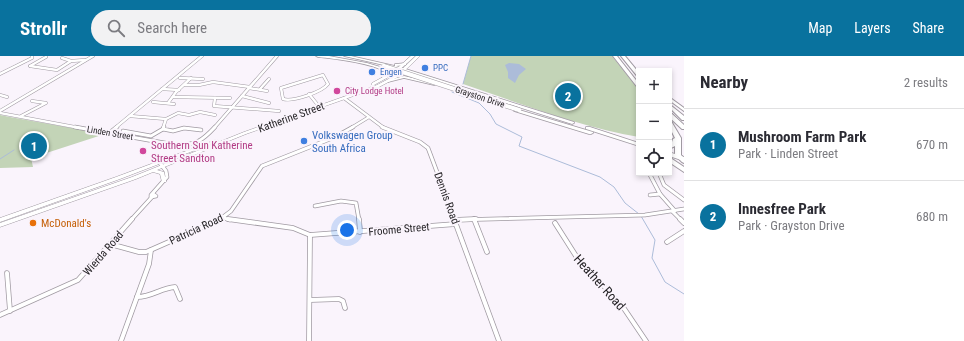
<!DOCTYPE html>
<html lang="en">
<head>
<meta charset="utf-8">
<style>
	body { margin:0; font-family:"Roboto Condensed",sans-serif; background:#f2f2f3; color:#2b2b33 }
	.controls { position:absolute; right:12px; top:12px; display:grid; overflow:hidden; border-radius:0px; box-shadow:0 2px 6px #0003 }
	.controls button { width:36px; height:36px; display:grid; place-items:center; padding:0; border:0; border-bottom:1px solid #e1e1e2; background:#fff; color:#2b2b33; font:20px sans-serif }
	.you { position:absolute; left:347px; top:174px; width:14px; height:14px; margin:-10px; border:3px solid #fff; border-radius:50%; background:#1a73e8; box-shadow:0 0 0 6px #1a73e833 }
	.badge { display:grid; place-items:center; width:26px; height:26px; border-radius:50%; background:#09729e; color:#fff; font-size:13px; font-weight:700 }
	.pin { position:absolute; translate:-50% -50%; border:2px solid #fff; box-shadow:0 1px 4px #0006 }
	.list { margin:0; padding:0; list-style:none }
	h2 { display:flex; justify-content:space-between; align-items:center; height:52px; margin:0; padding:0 16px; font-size:17px }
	h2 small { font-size:13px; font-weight:400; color:#7c7c81 }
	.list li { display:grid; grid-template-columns:26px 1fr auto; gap:12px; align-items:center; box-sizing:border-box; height:72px; padding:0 16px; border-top:1px solid #e1e1e2 }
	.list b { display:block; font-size:15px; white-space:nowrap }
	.list p { margin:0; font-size:13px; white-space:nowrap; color:#7c7c81 }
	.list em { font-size:13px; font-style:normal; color:#7c7c81 }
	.icon { flex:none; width:22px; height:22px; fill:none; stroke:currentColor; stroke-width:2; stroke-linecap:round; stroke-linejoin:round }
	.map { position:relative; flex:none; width:684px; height:285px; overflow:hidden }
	header { display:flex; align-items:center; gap:24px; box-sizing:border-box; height:56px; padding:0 20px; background:#09729e; color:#fff }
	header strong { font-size:19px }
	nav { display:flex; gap:22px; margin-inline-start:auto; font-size:14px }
	.search { width:280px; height:36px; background:#f2f2f3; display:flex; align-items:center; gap:10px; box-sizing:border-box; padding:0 14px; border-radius:22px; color:#7c7c81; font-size:15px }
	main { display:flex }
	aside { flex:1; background:#fff }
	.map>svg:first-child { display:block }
</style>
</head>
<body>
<header>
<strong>Strollr</strong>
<div class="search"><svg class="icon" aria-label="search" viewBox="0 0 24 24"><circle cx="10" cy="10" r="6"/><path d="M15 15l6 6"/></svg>Search here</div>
<nav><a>Map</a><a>Layers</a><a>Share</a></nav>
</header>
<main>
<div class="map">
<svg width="684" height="285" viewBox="0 0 684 285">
	<rect width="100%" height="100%" fill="#faf4fc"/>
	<g fill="#c3d4b7">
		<path d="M471,0H612L639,34V81C580,71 519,47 463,28Z"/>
		<polygon points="0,59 10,61 105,78 31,102 33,111 0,112"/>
	</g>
	<polygon fill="#acbcd9" points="509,7 519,8 526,13 519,19 515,27 508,22 508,16 505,9"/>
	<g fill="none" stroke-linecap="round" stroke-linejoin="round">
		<g stroke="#acbcd9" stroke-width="1">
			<polyline points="463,28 471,0"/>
			<polyline points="452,36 479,47 490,58 496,68 522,81 519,90 600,121 614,131 625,147 639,158"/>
			<polyline points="0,103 14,94"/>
			<polyline points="641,160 655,184 652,202 665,226 684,238"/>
		</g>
		<defs>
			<g id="minor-far2">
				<polyline points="62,2 71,5 85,4"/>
				<polyline points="30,10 57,14 71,5"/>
				<polyline points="30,10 46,1"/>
				<polyline points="0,18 32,2 32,0"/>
				<path d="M323,19L328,28C322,36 293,46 283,43L281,32Z"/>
				<polyline points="180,22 203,23"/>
				<polyline points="185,29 199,29 213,26 250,31"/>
				<polyline points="249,32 267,35"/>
				<polyline points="162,33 179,34"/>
				<polyline points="260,33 269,23"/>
				<polyline points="309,38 317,48"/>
				<polyline points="0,39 7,41"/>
				<polyline points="242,40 269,47"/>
				<polyline points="173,41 230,42"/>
				<polyline points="215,42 214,50 279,55"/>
				<polyline points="344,42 384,72"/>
				<polyline points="153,46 174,48"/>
				<polyline points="168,47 176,36 191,22"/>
				<polyline points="0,55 93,0"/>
				<polyline points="0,57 80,72"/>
				<polyline points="21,60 46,47 32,45"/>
				<polyline points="130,60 166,63 178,57 189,59 200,56 215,59"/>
				<polyline points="115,72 202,0"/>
				<polyline points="163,72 166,63"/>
				<polyline points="214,72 277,0"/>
				<polyline points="351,72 369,61"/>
			</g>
			<g id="minor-far1">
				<path d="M75,71L176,89C196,89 202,85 215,71"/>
				<polyline points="164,71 163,73 173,75 184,72 201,74"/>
				<polyline points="382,71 420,86 428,92 455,164"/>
				<polyline points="123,75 151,80 163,73"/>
				<polyline points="109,77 117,71"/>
				<polyline points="649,117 660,138 675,155"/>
				<polyline points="659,117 664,129 684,144"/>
				<polyline points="153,138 156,140 151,141 151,139 167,121 166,115 160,107"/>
				<polyline points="650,139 660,138"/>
				<polyline points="315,150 341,145 356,147 359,164"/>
				<polyline points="672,155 681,164"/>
				<polyline points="224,162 230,164"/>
				<polyline points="474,163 475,164"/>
				<polyline points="131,164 152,141"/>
				<polyline points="219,164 231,155 262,110 335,81 353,71"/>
				<polyline points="454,164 645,159 684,153"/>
			</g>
			<g id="minor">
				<polyline points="228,163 293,172 310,179 456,168"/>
				<polyline points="359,163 360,176"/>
				<polyline points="454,163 499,285"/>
				<polyline points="474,163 487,196"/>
				<polyline points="680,163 684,167"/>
				<polyline points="454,164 476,163"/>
				<polyline points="555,167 576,200 623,251 646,285"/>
				<polyline points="667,186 684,175"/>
				<polyline points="110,188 139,196 146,196 221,163"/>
				<polyline points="7,217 10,255"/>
				<path d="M137,241C152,241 161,232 175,231L180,243"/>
				<polyline points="310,244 339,243 343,245 345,252"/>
				<polyline points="0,259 78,224 132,163"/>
				<polyline points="121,285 149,208 151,194"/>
				<polyline points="309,285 310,179"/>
			</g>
			<g id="secondary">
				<polygon points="411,0 415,0 396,17 374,29 372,29 372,27 394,15"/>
				<polygon points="416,0 420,0 398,21 379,31 246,78 157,114 164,116 166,125 166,126 162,126 160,118 153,116 136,123 0,171 0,167 132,121 244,76 377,29 396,19"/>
				<polygon points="216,84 217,84 219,85 120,123 0,166 0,162 116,121"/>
			</g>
			<g id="primary">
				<path d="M316,0H329L367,7L404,18L402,19L389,16L391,17L390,18L384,23L382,22L387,17C374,7 335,3 318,1Z"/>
				<polygon points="344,0 351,0 395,10 395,8 396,8 406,7 406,9 396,10 574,66 574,67 572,68 388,10"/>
				<polygon points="404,20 435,27 436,28 434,29 404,22 388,26 386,25"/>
				<polygon points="514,53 516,53 593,76 593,77 591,78 589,78 514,55"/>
				<polygon points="586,71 590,71 639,87 639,90 586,73"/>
				<polygon points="669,96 684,101 684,105 669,100"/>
			</g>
			<g id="motorway">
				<polygon points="613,0 617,0 639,28 639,32 638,32"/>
				<polygon points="621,0 625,0 639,17 639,21 638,21"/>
				<polygon points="669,41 684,52 684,55 669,44"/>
				<polygon points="669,48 684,60 684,64 682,64 669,51"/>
				<polygon points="669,57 671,57 684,69 684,73 682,73 669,61"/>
				<polygon points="669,64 671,65 681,82 681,99 684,102 684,107 682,106 675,99 675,90 669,93 669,89 671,89 673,83 675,82 669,70"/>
				<polygon points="669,101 684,111 684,116 669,106"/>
			</g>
		</defs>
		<use href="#minor-far2" stroke="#a09aa2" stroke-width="3.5"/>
		<use href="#minor-far1" stroke="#a09aa2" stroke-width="4.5"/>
		<use href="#minor" stroke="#a09aa2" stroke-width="5.5"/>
		<use href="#secondary" stroke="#a09aa2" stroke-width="1"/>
		<use href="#primary" stroke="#a09aa2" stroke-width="1.5"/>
		<use href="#motorway" stroke="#a09aa2" stroke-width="2"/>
		<use href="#minor-far2" stroke="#fff" stroke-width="2.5"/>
		<use href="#minor-far1" stroke="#fff" stroke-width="3"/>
		<use href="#minor" stroke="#fff" stroke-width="4"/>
		<use href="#secondary" fill="#fff" fill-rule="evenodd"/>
		<use href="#primary" fill="#fff" fill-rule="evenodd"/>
		<use href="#motorway" fill="#fff" fill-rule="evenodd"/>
		<defs>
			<polyline id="primary-bridge" points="384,10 519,54"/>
		</defs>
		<use href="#primary-bridge" stroke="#a09aa2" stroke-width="5" stroke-linecap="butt"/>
		<use href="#primary-bridge" stroke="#fff" stroke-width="4"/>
	</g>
	<g fill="#3f7fe0" stroke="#faf4fc" stroke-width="1.5">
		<circle cx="425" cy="12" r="4"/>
		<circle cx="372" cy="16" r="4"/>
		<circle cx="304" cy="85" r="4"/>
	</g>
	<g fill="#d1479c" stroke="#faf4fc" stroke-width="1.5">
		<circle cx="337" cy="35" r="4"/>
		<circle cx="143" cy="95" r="4"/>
	</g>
	<circle fill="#e8710a" stroke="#faf4fc" stroke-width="1.5" cx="33" cy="167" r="4"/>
	<g text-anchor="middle" stroke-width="4" stroke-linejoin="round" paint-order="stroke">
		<g font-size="9" fill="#366cbe" stroke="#faf4fc" text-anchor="start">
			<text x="433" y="15">PPC</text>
			<text x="380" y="19">Engen</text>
		</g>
		<g font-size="9" fill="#b23c85" stroke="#faf4fc" text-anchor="start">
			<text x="345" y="38">City Lodge Hotel</text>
		</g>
		<g font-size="9" fill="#211f22" stroke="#faf4fc">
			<text transform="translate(480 41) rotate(18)" y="3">Grayston Drive</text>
			<text transform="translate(110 77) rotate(10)" y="3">Linden Street</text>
		</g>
		<g font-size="11" fill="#211f22" stroke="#faf4fc">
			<text transform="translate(291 61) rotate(-20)" y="4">Katherine Street</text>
			<text transform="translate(447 142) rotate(70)" y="4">Dennis Road</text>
			<text transform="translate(196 173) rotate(-25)" y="4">Patricia Road</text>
			<text transform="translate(399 173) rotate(-5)" y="4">Froome Street</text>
			<text transform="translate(103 197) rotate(-49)" y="4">Wierda Road</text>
		</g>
		<g font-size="11" fill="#366cbe" stroke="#faf4fc" text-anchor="start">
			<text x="312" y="83">Volkswagen Group<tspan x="312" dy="13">South Africa</tspan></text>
		</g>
		<g font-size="11" fill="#b23c85" stroke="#faf4fc" text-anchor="start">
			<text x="151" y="93">Southern Sun Katherine<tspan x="151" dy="13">Street Sandton</tspan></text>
		</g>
		<g font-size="11" fill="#c56008" stroke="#faf4fc" text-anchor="start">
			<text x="41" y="171">McDonald's</text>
		</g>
		<g font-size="13" fill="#211f22" stroke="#faf4fc">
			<text transform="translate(600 226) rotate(48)" y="5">Heather Road</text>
		</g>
	</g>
</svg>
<div class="controls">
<button>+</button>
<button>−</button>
<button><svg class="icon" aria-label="locate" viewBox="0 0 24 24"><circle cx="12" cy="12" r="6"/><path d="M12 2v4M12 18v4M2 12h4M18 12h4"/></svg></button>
</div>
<div class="you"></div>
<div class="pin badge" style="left:34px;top:90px">1</div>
<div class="pin badge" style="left:568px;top:40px">2</div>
</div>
<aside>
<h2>Nearby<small>2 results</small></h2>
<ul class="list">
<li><span class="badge">1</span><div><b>Mushroom Farm Park</b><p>Park · Linden Street</p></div><em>670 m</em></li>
<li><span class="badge">2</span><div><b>Innesfree Park</b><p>Park · Grayston Drive</p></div><em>680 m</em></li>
</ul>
</aside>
</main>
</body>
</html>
